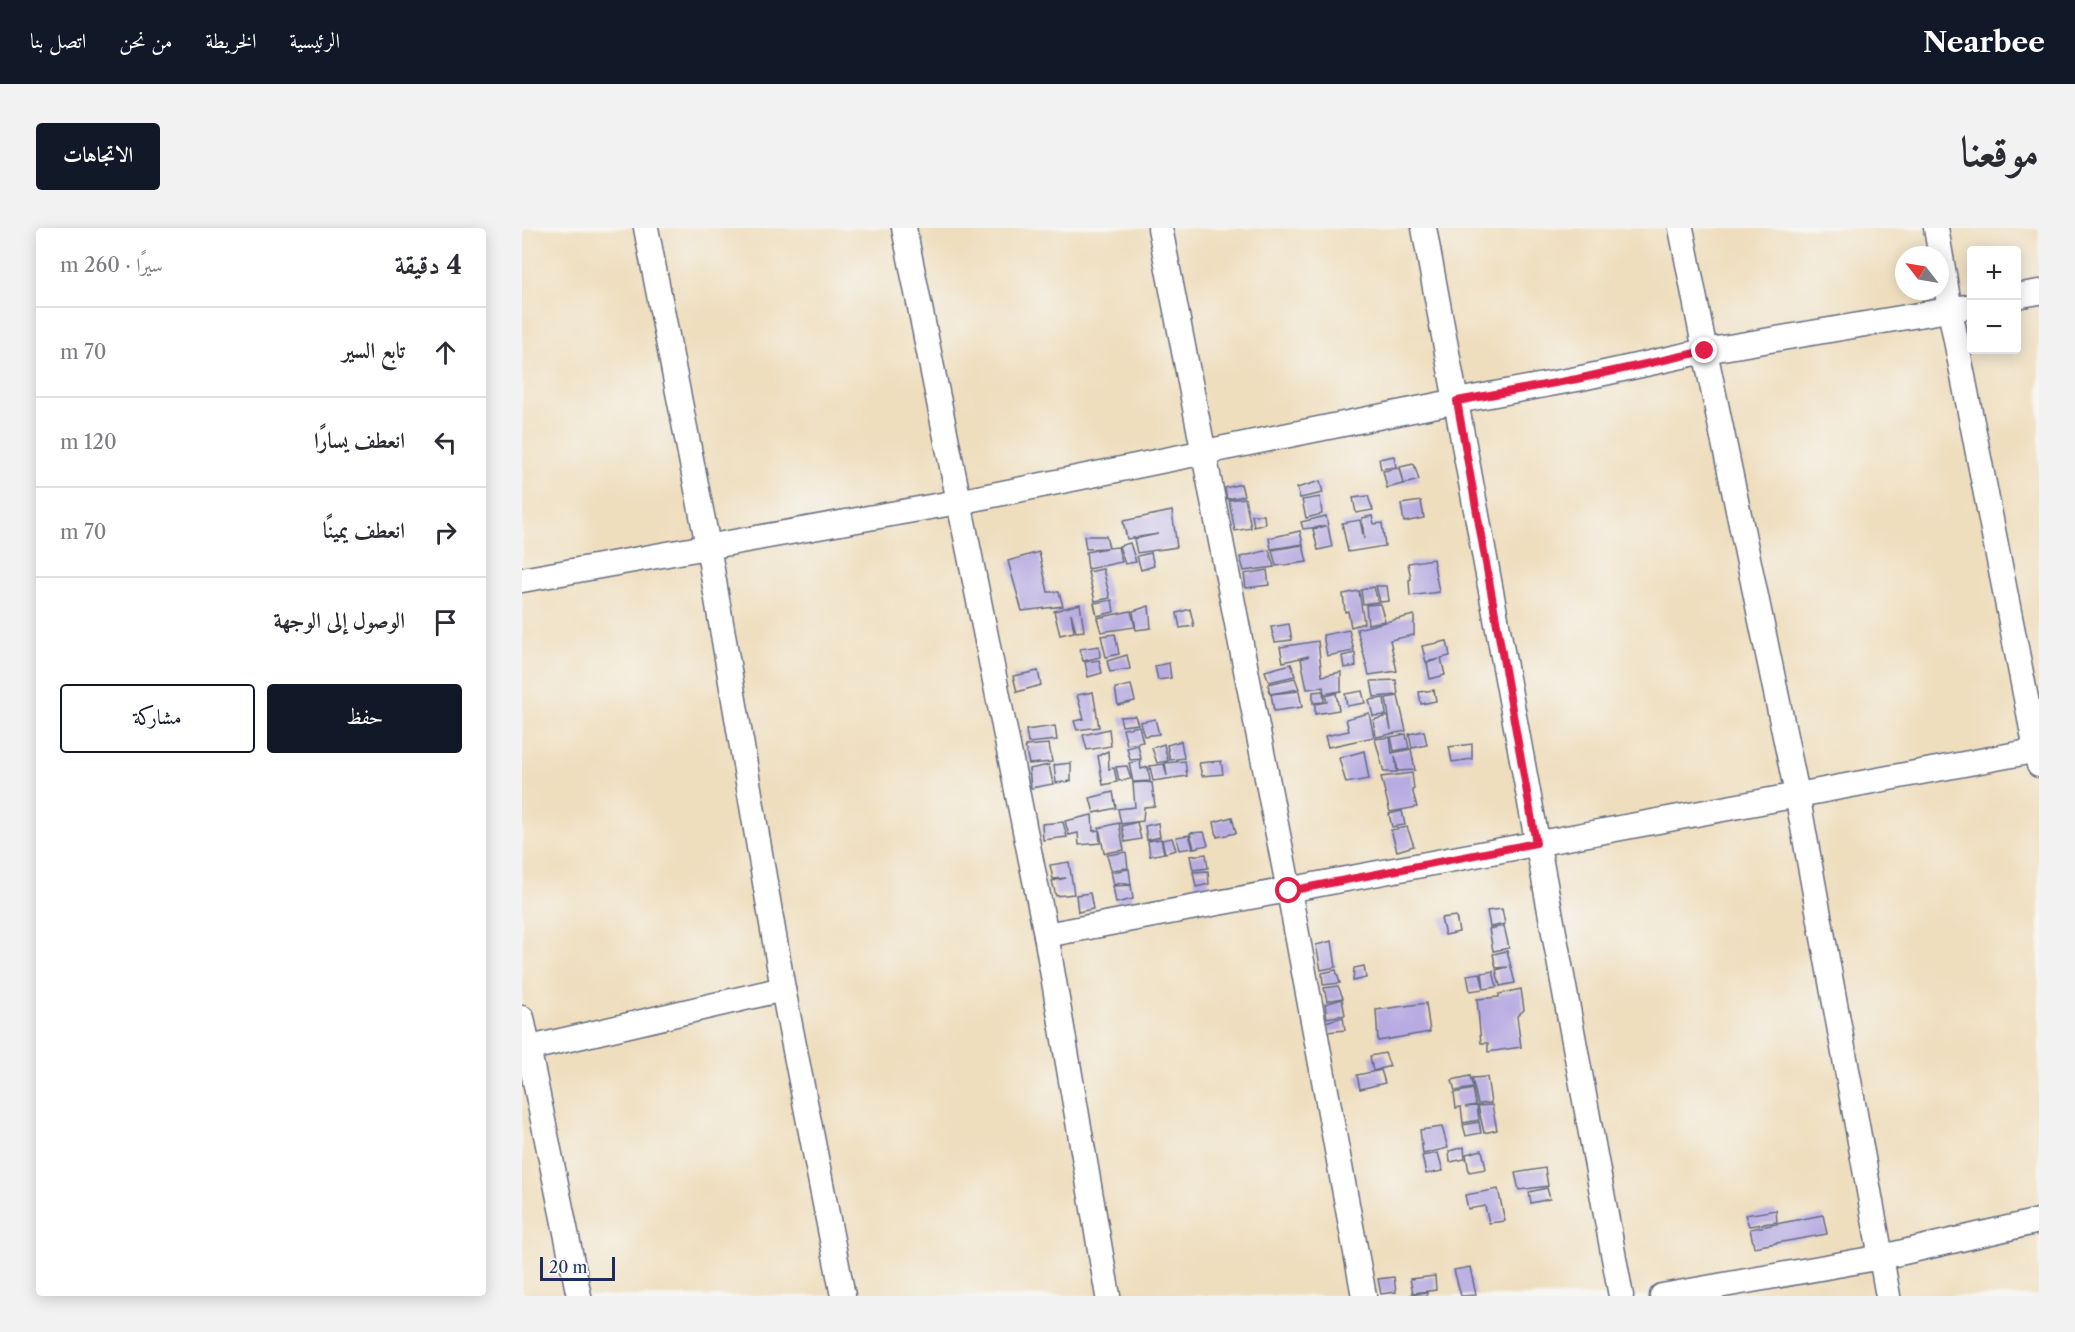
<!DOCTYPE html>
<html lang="ar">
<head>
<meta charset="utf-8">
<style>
	body { margin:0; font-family:"Libre Caslon Text",Amiri,serif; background:#f2f2f3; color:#2b2b33; direction:rtl }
	.controls { position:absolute; right:18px; top:18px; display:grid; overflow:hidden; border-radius:6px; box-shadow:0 3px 15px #0003 }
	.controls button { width:54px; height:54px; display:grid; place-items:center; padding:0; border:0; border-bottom:2px solid #e1e1e2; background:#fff; color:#2b2b33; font:30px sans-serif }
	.compass { position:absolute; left:1373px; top:18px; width:54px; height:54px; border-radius:50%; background:#fff; box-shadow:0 3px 15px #0003; rotate:301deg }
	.scale { position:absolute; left:18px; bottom:15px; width:75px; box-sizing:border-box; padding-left:6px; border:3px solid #1b2f5e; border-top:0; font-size:16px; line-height:21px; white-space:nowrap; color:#1b2f5e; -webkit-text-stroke:4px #f6f6f2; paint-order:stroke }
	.stop { position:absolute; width:18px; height:18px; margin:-14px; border:4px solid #e11d48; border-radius:50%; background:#fff }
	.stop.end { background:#e11d48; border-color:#fff; box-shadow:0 2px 6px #0008 }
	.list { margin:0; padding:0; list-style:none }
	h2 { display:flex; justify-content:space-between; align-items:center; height:78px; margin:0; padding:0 24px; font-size:26px }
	h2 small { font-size:20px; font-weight:400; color:#7c7c81 }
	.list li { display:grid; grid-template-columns:39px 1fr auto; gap:18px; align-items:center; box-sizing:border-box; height:90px; padding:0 24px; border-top:2px solid #e1e1e2 }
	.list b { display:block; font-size:22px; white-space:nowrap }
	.list em { font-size:20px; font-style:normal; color:#7c7c81 }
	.actions { display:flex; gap:12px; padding:18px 24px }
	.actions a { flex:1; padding:14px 0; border:2px solid #111827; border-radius:6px; text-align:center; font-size:21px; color:#111827 }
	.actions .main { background:#111827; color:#fff }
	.icon { flex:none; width:33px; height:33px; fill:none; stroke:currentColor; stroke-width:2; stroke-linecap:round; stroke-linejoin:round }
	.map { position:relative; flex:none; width:1517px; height:1068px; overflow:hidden; direction:ltr; border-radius:6px }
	header { display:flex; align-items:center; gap:36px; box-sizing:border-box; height:84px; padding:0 30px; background:#111827; color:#fff }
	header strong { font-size:28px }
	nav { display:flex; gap:33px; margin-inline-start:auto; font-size:21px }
	.intro { display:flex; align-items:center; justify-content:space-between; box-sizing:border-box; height:144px; padding:0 36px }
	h1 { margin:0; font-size:42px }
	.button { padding:15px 27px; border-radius:6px; background:#111827; color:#fff; font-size:21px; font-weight:700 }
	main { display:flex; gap:36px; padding:0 36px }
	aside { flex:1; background:#fff; border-radius:6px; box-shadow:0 3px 15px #0003 }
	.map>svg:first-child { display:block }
</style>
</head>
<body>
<header>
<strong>Nearbee</strong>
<nav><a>الرئيسية</a><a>الخريطة</a><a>من نحن</a><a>اتصل بنا</a></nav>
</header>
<div class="intro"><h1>موقعنا</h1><a class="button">الاتجاهات</a></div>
<main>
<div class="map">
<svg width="1517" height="1068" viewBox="0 0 1517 1068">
	<rect width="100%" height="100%" fill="#f6f6f2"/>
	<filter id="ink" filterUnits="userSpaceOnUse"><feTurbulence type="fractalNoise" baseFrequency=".0167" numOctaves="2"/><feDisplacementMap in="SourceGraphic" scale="12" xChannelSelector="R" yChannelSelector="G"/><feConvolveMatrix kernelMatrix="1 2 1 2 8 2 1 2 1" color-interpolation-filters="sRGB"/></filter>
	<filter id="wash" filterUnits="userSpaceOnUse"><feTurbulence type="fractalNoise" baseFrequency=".008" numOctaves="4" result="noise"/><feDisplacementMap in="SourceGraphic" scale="24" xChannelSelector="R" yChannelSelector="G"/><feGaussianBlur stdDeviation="1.35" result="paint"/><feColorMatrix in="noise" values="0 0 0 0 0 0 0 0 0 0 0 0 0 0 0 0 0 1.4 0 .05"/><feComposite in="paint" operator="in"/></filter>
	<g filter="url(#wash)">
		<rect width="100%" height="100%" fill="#efdebe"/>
		<g id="blocks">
			<g fill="#b7abe1">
				<polygon points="872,228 874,239 859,241 857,231"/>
				<polygon points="892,236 897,252 882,256 878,239"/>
				<polygon points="877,240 881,256 865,260 861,243"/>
				<polygon points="798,253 801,265 778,270 775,260"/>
				<polygon points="719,256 722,268 705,271 703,260"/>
				<polygon points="846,268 851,282 834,285 831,270"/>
				<polygon points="798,269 800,286 784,290 780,272"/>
				<polygon points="723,270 729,300 713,303 707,272"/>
				<polygon points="899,273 902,290 882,294 879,276"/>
				<polygon points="650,283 655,319 615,325 612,311 636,306 605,311 601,293"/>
				<polygon points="730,287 742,287 743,296 732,299"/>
				<polygon points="804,288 810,319 796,322 791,301 804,298 781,301 779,294"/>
				<polygon points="850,288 852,296 860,295 863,318 826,324 820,295 838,292 842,311 840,290"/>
				<polygon points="778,303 781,316 749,321 747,310"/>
				<polygon points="562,308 584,308 587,320 596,319 600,334 566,341 564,324 585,320 564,321"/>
				<polygon points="608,315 614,334 603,336 597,318"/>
				<polygon points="781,317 785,334 754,338 750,322"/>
				<polygon points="747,322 752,339 722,343 718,329"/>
				<polygon points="517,324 526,364 537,364 541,378 500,383 486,333"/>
				<polygon points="629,325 632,338 619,342 615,328"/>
				<polygon points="911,331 917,364 888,368 887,352 889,351 886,335"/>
				<polygon points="581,341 588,370 573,373 566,344"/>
				<polygon points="745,342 747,357 724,360 722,346"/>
				<polygon points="854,358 865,358 867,373 858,374"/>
				<polygon points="852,359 856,374 841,376 839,362"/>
				<polygon points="837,363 842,395 829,399 826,383 823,384 821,366"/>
				<polygon points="590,372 592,384 575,388 572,375"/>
				<polygon points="558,376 562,403 554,404 549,385 552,404 538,407 532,383"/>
				<polygon points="858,376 863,393 846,396 844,377"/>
				<polygon points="627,378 629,400 614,402 611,383"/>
				<polygon points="668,381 672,398 658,400 655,385"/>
				<polygon points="609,383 613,399 579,404 575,390"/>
				<polygon points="892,387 892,407 868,412 875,443 847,447 835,401"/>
				<polygon points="767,396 770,412 753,414 749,399"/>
				<polygon points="827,402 832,423 805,428 801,407"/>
				<polygon points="593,406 597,426 584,429 579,408"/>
				<polygon points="796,413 800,448 819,444 819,463 802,466 801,459 785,461 779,431 787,428 761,434 758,419"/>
				<polygon points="925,413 928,428 919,430 923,447 908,451 905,435 917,431 904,434 900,418"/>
				<polygon points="577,418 578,429 561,433 558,421"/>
				<polygon points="833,425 834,438 822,440 820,428"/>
				<polygon points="605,427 608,441 588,444 585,433"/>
				<polygon points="577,432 580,445 566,449 563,434"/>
				<polygon points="647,435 649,450 636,452 633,438"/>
				<polygon points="769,436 773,448 747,454 743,443"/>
				<polygon points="516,443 519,457 495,464 491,448"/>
				<polygon points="773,450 777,461 748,466 746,456"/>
				<polygon points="874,452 876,467 852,469 849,453"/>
				<polygon points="609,457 613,473 596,477 593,460"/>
				<polygon points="912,462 914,473 899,476 897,464"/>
				<polygon points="777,463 780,479 752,483 749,466"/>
				<polygon points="801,463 802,474 791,475 791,464"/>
				<polygon points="840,463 843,475 825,478 823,466"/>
				<polygon points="571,464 577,499 555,502 552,493 562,491 555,467"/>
				<polygon points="814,465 817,482 793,486 793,476 805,474 803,468"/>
				<polygon points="876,468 884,503 854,509 851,492 866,488 869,502 864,470"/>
				<polygon points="862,470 864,487 851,488 847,472"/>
				<polygon points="847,485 852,509 806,519 803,508 827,503 824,491"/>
				<polygon points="613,488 616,496 600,498 598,489"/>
				<polygon points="633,491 637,506 622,508 618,494"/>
				<polygon points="533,498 535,512 506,515 504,502"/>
				<polygon points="617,498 621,514 605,517 601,501"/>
				<polygon points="587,501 589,518 565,522 561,507"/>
				<polygon points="902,503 905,517 890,520 887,506"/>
				<polygon points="884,506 887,520 872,523 869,509"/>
				<polygon points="868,509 870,525 889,521 893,542 876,543 873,528 875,544 862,544 853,511"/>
				<polygon points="659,513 662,530 648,532 645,517"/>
				<polygon points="527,516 530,534 507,536 503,518"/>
				<polygon points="642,516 646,533 635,535 630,520"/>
				<polygon points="950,516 950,531 930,534 927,519"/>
				<polygon points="616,517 619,531 608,532 605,520"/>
				<polygon points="586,523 587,541 592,540 595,554 581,557 576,528"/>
				<polygon points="842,523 847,551 824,555 817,530"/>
				<polygon points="618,533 619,541 626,539 628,553 611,554 607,535"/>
				<polygon points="663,533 665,548 631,553 628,538 642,536 645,548 643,535"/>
				<polygon points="699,533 701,546 680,548 677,535"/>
				<polygon points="549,535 549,553 534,555 532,537"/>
				<polygon points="527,537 531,556 509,560 507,541"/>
				<polygon points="605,538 609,551 597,553 594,539"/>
				<polygon points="890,545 892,561 890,561 895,579 868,584 859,549"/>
				<polygon points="624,554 630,555 633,578 622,579 621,593 599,596 596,581 613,579 611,555"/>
				<polygon points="591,564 594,580 572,585 568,570"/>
				<polygon points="880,583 883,597 870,599 867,586"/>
				<polygon points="570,587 571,603 577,602 578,615 557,617 556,605 547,607 543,593"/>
				<polygon points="710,589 714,605 695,609 692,594"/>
				<polygon points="541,594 545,609 521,612 520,596"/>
				<polygon points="615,594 619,611 603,614 600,598"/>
				<polygon points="597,595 602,622 582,625 577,600"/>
				<polygon points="636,595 638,609 625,612 623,598"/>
				<polygon points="885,599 892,618 875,623 869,602"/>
				<polygon points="682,604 686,617 672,620 668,605"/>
				<polygon points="667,607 671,620 657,622 654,609"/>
				<polygon points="650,610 654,622 643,625 640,612"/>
				<polygon points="639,611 642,625 628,628 626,613"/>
				<polygon points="604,624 606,640 589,642 585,627"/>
				<polygon points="684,626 686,640 671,642 668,628"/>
				<polygon points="547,634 552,666 534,668 530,653 544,650 531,651 528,637"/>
				<polygon points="607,641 609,657 599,655 592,657 589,644"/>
				<polygon points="686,643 687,656 674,659 671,644"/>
				<polygon points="609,657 611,671 594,675 591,658"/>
				<polygon points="568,665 571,681 556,684 554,667"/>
				<polygon points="980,681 983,696 968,699 965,683"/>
				<polygon points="934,688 937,704 923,707 919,690"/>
				<polygon points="982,698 987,720 971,723 967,701"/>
				<polygon points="810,713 814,739 799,742 794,717"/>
				<polygon points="985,723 993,755 978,758 974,742 986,739 974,740 971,726"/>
				<polygon points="842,738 844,750 831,753 832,740"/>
				<polygon points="814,742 818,755 801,757 800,745"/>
				<polygon points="971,743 975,759 948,763 945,747 958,745 962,761 960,745"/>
				<polygon points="816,758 821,770 805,773 802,760"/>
				<polygon points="999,761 1002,782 995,788 999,819 966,824 966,815 959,815 955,771 977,769 977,766"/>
				<polygon points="820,771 823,787 805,790 803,776"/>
				<polygon points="904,775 908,804 856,813 854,782"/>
				<polygon points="821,789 823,802 805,804 803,794"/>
				<polygon points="863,825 868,838 851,843 848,828"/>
				<polygon points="859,842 863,855 838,861 835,847"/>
				<polygon points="948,848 951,860 933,863 930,852"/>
				<polygon points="965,849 969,875 956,876 950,850"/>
				<polygon points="951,861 954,877 943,879 955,878 957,892 941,895 939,879 934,880 932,865"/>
				<polygon points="970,877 975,902 962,905 956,878"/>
				<polygon points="957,894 959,905 944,908 941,897"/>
				<polygon points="920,899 926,920 901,926 898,902"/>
				<polygon points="942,919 943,931 928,934 927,923"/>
				<polygon points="960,922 964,941 947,944 944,926"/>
				<polygon points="916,925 921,943 904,946 900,928"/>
				<polygon points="1023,940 1026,958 997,962 993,945"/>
				<polygon points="1025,960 1028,971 1009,975 1007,964"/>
				<polygon points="976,961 983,993 967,995 963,978 946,981 943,967"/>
				<polygon points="1254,982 1255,994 1227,998 1223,987"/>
				<polygon points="1301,987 1305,1006 1232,1019 1228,1001"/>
				<polygon points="948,1039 954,1067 939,1068 932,1042"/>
				<polygon points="913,1048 914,1062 891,1065 888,1051"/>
				<polygon points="872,1049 874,1064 859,1066 856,1051"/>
				<polygon points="905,1064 905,1068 888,1068 888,1067"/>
			</g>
		</g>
	</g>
	<g filter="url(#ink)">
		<use href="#blocks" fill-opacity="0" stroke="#656c80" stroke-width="1.5"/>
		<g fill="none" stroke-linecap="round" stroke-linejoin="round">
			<defs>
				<g id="minor">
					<polyline points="124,0 186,318 261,761 321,1068"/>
					<polyline points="382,0 524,707 586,1068"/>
					<polyline points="638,0 767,663 842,1068"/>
					<polyline points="902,0 1099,1068"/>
					<polyline points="1159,0 1183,123 1275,566 1366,1068"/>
					<polyline points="1414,0 1428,82 1517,537"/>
					<polyline points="1494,68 1517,64"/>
					<polyline points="0,352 436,274 935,173 1055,151 1183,123 1450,78"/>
					<polyline points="524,707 1517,522"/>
					<polyline points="0,790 57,1068"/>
					<polyline points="0,822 261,761"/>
					<polyline points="1140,1068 1360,1029 1517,993"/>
				</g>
			</defs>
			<use href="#minor" stroke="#656c80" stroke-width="27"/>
			<use href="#minor" stroke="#fff" stroke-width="24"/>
		</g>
	</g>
	<g fill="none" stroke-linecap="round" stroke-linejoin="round" filter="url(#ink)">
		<polyline stroke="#e11d48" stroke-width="8" points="767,663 1014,615 935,173 1055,151 1183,123"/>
	</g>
</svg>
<div class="controls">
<button>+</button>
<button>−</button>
</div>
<svg class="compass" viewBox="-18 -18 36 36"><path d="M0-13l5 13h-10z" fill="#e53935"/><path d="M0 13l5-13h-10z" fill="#7c7c81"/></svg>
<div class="scale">20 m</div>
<div class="stop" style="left:767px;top:663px"></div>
<div class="stop end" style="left:1183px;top:123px"></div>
</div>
<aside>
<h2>4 دقيقة<small>سيرًا · 260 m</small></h2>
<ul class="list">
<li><svg class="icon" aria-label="ahead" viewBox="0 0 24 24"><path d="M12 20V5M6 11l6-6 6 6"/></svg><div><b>تابع السير</b></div><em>70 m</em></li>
<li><svg class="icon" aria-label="left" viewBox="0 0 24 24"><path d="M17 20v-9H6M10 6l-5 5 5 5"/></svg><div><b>انعطف يسارًا</b></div><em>120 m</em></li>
<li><svg class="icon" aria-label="right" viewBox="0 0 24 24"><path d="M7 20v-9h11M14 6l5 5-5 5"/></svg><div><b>انعطف يمينًا</b></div><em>70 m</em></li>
<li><svg class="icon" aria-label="arrive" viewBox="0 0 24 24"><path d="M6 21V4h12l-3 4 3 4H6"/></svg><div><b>الوصول إلى الوجهة</b></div></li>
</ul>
<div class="actions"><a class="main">حفظ</a><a>مشاركة</a></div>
</aside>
</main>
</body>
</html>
